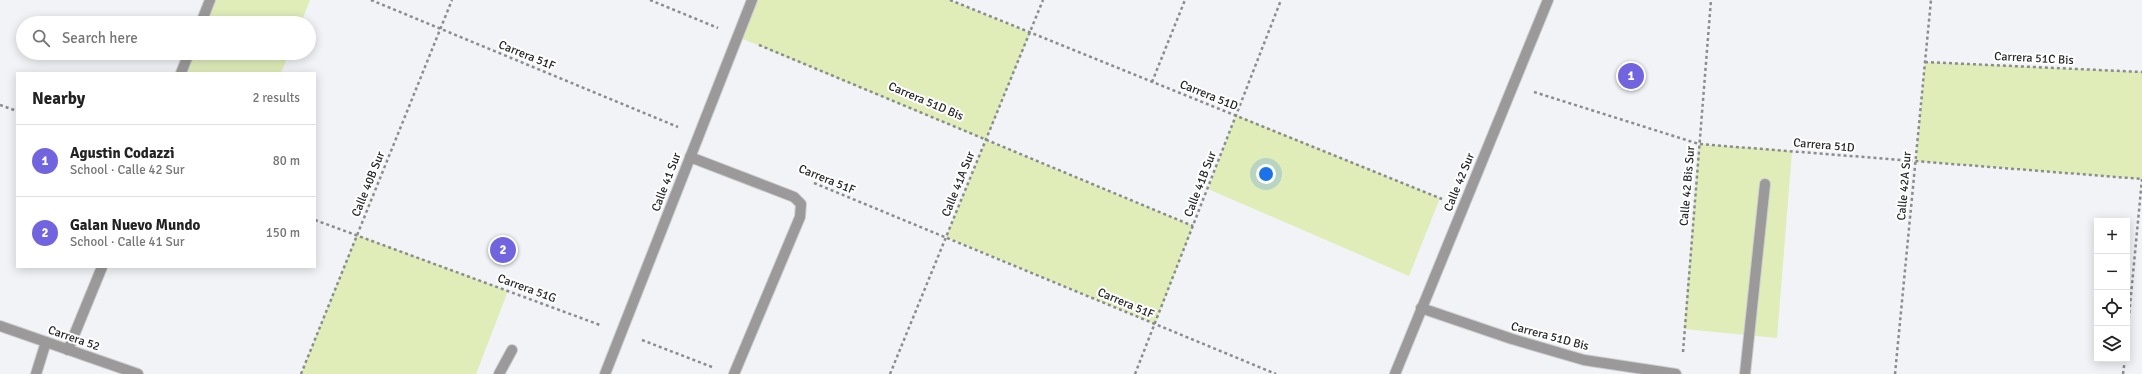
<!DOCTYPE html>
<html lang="en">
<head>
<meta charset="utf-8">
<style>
	body { margin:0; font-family:Signika,sans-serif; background:#f2f2f2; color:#222 }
	.controls { position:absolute; right:12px; bottom:12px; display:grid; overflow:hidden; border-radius:0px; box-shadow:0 2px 10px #0003 }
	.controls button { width:36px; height:36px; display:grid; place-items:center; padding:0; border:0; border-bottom:1px solid #e0e0e0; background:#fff; color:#222; font:20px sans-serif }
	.you { position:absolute; left:1266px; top:174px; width:14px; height:14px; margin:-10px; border:3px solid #fff; border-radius:50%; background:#1a73e8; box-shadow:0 0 0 6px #1a73e833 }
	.badge { display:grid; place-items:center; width:26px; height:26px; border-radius:50%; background:#7164de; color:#fff; font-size:13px; font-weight:700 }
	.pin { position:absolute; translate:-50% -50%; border:2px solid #fff; box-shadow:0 1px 4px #0006 }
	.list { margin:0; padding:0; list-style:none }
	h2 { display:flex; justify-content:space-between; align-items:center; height:52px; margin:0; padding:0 16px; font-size:17px }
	h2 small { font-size:13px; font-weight:400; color:#767676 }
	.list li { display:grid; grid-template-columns:26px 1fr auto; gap:12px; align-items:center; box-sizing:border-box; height:72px; padding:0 16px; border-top:1px solid #e0e0e0 }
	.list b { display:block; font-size:15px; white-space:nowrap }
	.list p { margin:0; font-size:13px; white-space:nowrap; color:#767676 }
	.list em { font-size:13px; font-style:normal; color:#767676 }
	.icon { flex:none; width:22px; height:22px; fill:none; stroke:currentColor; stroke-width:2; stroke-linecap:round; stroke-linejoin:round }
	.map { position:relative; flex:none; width:2142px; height:374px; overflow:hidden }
	.search { position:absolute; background:#fff; box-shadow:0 2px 10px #0003; left:16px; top:16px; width:300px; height:44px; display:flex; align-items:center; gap:10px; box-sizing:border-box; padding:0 14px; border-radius:22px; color:#767676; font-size:15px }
	.panel { position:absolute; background:#fff; box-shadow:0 2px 10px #0003; left:16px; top:72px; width:300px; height:196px; border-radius:0px }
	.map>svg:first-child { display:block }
</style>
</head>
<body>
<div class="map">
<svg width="2142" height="374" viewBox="0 0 2142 374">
	<rect width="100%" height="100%" fill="#f1f3f6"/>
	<g fill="#e0edb9">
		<polygon points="210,0 310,0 301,23 201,23"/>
		<polygon points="752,0 950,0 1030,33 986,140 1193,226 1155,324 946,237 986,140 738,37"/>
		<polygon points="189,53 289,53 281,73 181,73"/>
		<polygon points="1925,62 2142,72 2142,179 1916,161"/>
		<polygon points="1236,115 1440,198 1409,276 1208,189"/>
		<polygon points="1699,144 1792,151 1777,338 1684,329"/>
		<polygon points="357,235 508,291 476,374 301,374"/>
	</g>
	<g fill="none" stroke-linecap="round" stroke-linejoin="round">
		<defs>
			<g id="service">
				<polyline points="499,374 512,350"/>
				<polyline points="1745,374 1765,184"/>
			</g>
			<g id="pedestrian">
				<polyline points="201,23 210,0"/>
				<polyline points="181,73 189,53"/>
				<polyline points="68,350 102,267"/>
			</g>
			<g id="minor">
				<polyline points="690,157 794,197 801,204 800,217 734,374"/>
				<polyline points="1421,308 1512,339 1584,360 1676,374"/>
				<polyline points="36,374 46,342"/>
				<polyline points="605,374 752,0"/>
				<polyline points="1395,374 1548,0"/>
			</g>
			<polyline id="tertiary" points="0,326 138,374"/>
		</defs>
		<use href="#service" stroke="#ccced1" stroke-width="12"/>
		<use href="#pedestrian" stroke="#ccced1" stroke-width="12"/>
		<use href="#minor" stroke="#ccced1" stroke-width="12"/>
		<use href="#tertiary" stroke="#ccced1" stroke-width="12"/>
		<g stroke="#8a8c8e" stroke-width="2.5" stroke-dasharray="3 3" stroke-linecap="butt">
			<polyline points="371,0 678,127"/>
			<polyline points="650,0 718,28"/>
			<polyline points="950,0 1442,199"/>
			<polyline points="759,45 1193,226"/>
			<polyline points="1925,62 2142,72"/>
			<polyline points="1152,82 1185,0"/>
			<polyline points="1534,92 1699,144 2142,179"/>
			<polyline points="0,105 17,111"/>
			<polyline points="814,183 1276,374"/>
			<polyline points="315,220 600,325"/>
			<polyline points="2127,337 2142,179"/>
			<polyline points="642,340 712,367"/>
			<polyline points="1683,352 1711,0"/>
			<polyline points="301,374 452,0"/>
			<polyline points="890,374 1043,0"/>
			<polyline points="1135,374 1281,0"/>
			<polyline points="1895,374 1931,0"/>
			<polyline points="2123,374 2125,359"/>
		</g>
		<use href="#service" stroke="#9b9999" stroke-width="10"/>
		<use href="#pedestrian" stroke="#9b9999" stroke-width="10"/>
		<use href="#minor" stroke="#9b9999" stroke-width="10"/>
		<use href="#tertiary" stroke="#9b9999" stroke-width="10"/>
	</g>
	<g text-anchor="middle" stroke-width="4" stroke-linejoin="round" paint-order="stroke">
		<g font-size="12" fill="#262728" stroke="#fff">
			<text transform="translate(527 55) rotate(22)" y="4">Carrera 51F</text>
			<text transform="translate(2034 58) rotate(3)" y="4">Carrera 51C Bis</text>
			<text transform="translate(1209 95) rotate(22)" y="4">Carrera 51D</text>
			<text transform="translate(926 101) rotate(23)" y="4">Carrera 51D Bis</text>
			<text transform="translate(1824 145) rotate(5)" y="4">Carrera 51D</text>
			<text transform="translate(827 179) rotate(22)" y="4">Carrera 51F</text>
			<text transform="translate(666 182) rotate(-69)" y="4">Calle 41 Sur</text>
			<text transform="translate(1459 182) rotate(-68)" y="4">Calle 42 Sur</text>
			<text transform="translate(368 184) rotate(-68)" y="4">Calle 40B Sur</text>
			<text transform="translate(958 184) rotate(-68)" y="4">Calle 41A Sur</text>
			<text transform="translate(1200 184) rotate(-69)" y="4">Calle 41B Sur</text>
			<text transform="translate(1687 186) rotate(-85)" y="4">Calle 42 Bis Sur</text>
			<text transform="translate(1904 186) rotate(-85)" y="4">Calle 42A Sur</text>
			<text transform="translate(527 288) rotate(20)" y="4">Carrera 51G</text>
			<text transform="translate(1126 303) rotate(23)" y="4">Carrera 51F</text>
			<text transform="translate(1550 336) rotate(15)" y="4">Carrera 51D Bis</text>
			<text transform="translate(74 338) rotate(19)" y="4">Carrera 52</text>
		</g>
	</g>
</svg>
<div class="controls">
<button>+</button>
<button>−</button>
<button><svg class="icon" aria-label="locate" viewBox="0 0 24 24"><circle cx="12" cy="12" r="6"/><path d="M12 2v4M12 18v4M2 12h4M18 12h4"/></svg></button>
<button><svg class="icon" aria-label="layers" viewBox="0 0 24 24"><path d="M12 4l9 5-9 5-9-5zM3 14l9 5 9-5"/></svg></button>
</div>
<div class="you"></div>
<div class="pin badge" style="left:1631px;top:76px">1</div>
<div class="pin badge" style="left:503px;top:250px">2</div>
<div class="search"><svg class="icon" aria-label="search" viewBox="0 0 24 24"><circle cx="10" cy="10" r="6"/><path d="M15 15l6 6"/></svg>Search here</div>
<section class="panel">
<h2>Nearby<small>2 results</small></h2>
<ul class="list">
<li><span class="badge">1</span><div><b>Agustin Codazzi</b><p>School · Calle 42 Sur</p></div><em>80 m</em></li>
<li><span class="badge">2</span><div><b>Galan Nuevo Mundo</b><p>School · Calle 41 Sur</p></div><em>150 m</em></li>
</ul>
</section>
</div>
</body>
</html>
